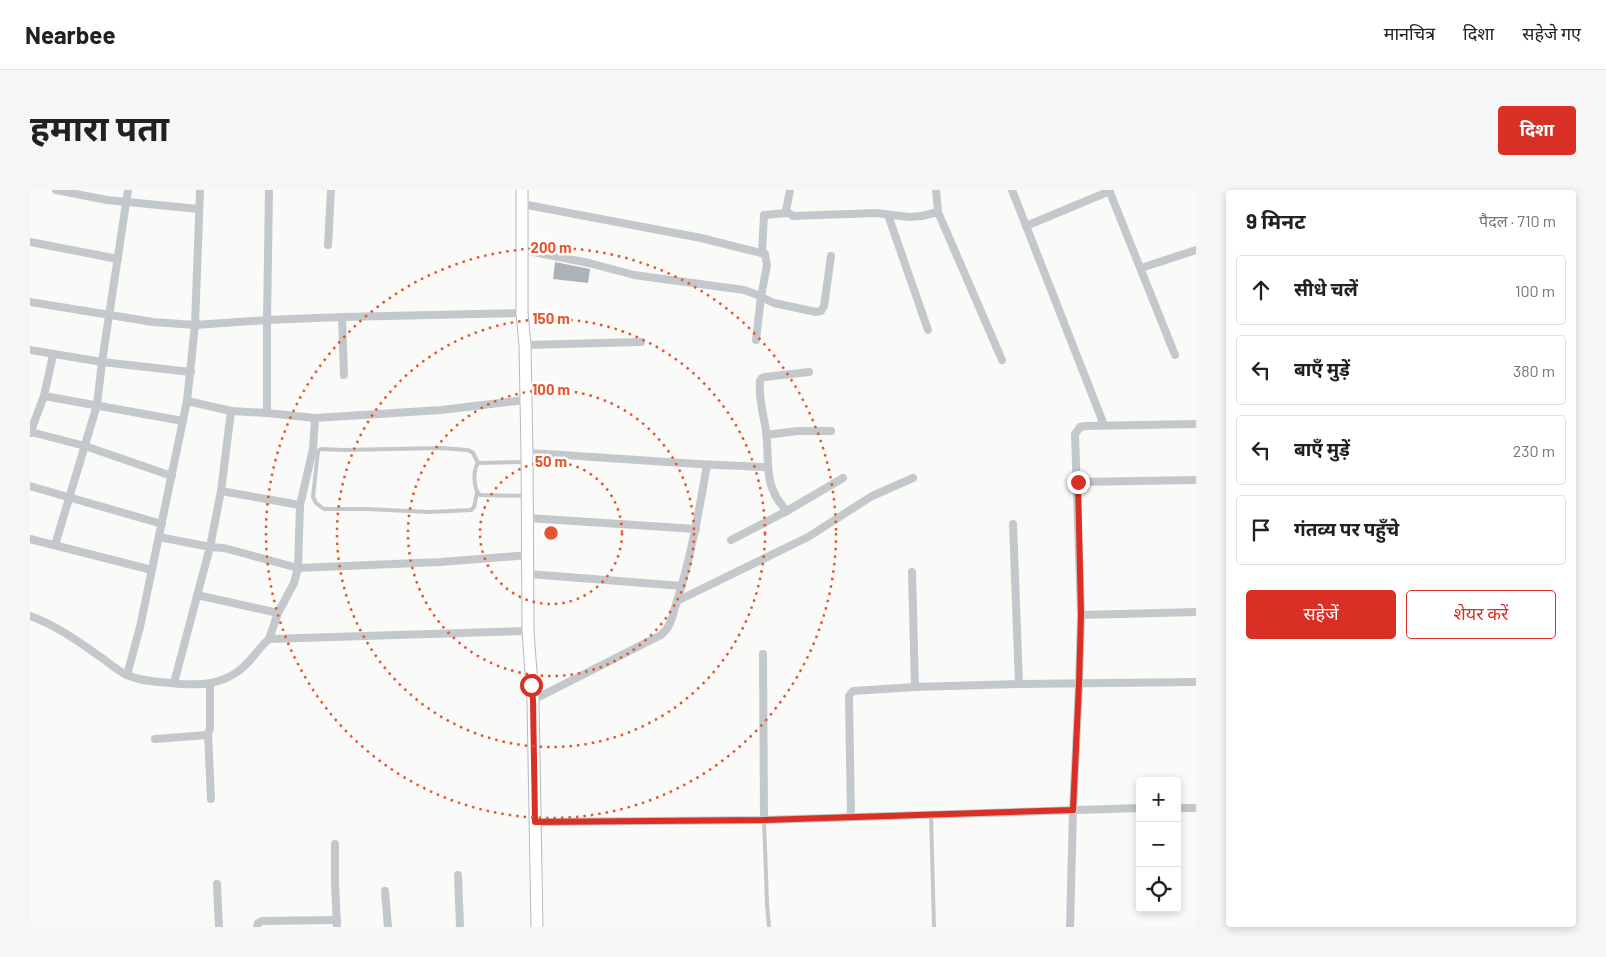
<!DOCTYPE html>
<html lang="hi">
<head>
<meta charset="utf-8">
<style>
	body { margin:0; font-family:Barlow,"Noto Sans Devanagari",sans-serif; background:#f6f6f6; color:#202124 }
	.controls { position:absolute; right:15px; bottom:15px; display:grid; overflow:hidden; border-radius:5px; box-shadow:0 2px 8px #0003 }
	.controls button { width:45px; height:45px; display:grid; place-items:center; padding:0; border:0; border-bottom:1px solid #e0e0e0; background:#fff; color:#202124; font:25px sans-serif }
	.stop { position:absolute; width:15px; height:15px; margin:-11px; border:4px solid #d93025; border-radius:50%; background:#fff }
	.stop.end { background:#d93025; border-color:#fff; box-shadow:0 1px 5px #0008 }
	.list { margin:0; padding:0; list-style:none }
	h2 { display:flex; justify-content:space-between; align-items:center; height:65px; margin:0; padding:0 20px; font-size:21px }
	h2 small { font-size:16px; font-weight:400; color:#757577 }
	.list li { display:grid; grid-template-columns:32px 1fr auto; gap:15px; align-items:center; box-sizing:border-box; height:70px; margin:0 10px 10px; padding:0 10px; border:1px solid #e0e0e0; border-radius:5px }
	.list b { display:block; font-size:19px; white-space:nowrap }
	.list em { font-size:16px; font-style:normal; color:#757577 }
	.actions { display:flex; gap:10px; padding:15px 20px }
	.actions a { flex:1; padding:11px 0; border:1px solid #d93025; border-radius:5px; text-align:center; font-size:18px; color:#d93025 }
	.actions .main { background:#d93025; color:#fff }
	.icon { flex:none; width:28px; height:28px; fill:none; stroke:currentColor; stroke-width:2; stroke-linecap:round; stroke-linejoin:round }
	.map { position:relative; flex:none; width:1166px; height:737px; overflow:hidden; border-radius:5px }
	header { display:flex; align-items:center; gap:30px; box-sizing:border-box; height:70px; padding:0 25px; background:#fff; border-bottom:1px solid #e0e0e0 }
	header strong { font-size:24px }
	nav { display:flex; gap:28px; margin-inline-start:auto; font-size:18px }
	.intro { display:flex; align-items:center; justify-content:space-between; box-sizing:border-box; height:120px; padding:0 30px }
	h1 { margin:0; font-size:35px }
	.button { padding:12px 22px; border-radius:5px; background:#d93025; color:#fff; font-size:18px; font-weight:700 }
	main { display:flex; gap:30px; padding:0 30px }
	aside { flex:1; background:#fff; border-radius:5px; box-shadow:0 2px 8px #0003 }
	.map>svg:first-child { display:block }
</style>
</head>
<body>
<header>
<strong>Nearbee</strong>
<nav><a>मानचित्र</a><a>दिशा</a><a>सहेजे गए</a></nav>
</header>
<div class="intro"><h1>हमारा पता</h1><a class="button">दिशा</a></div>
<main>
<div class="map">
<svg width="1166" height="737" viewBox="0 0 1166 737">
	<rect width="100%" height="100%" fill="#fafaf8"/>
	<polygon fill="#aab3b9" points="525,72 560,79 558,93 523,89"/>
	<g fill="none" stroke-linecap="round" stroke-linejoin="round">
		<defs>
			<polyline id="secondary" points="492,0 492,123 495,155 497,263 498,441 503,510 507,737"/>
		</defs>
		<use href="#secondary" stroke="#b3babf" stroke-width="13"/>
		<g stroke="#c3c8cc" stroke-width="4">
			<path d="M495,272L448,273C443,280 443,299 450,305L495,306"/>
			<polyline points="447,303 444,317 441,320 401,322 335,319 294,319 286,313 283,307 288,261 291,259 313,260 411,258 438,260 443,263 448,273"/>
			<polyline points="901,625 904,737"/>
			<polyline points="734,630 737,713 739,737"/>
		</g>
		<g stroke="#c3c8cc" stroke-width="8">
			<polyline points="26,0 77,10 169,19"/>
			<polyline points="760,0 756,21 763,26 846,23 879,27 892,26 908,22"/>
			<polyline points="906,0 908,22 972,170"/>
			<polyline points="982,0 1074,235"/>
			<polyline points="1079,0 1145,165"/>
			<polyline points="492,14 671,48 735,64 737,75 731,107 726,150"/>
			<polyline points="858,25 898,140"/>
			<polyline points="996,36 1080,1"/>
			<polyline points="0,52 88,69"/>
			<polyline points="298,55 301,0"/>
			<polyline points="493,60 559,73 604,85 714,100 725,104 744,113 786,122 791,121 794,116 801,66"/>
			<polyline points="732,63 734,25 758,23"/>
			<polyline points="1111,78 1166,60"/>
			<polyline points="0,112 123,132 165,135 237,130 312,127 492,123"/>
			<polyline points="312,127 314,185"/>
			<polyline points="495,155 611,152"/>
			<polyline points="0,160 72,172 161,182"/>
			<polyline points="14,206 153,231"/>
			<polyline points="157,211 201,221 237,223 285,228 411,220 495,210"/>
			<polyline points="237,223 237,130 239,0"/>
			<polyline points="1,242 55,256 142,286"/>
			<polyline points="0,243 14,206 23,165"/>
			<polyline points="736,245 768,241 801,241"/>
			<path d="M497,263C577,267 657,275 737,277"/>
			<polyline points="1047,292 1166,290"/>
			<polyline points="0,296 132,334"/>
			<polyline points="191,301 270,315"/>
			<path d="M757,321C732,296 740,272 736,241C734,226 728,207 730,191L732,188L735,187L779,182"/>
			<polyline points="498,328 666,339"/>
			<polyline points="983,334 989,494"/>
			<polyline points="129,347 180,357 194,358 268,378 411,372 499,365"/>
			<polyline points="0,349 122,380"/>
			<polyline points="701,350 757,321 813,288"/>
			<polyline points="25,355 67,215 72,172 98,0"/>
			<polyline points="882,382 885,497"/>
			<polyline points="499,384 652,396"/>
			<polyline points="167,405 248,423"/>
			<polyline points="647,411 778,347 842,306 883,288"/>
			<polyline points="1051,425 1166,422"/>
			<path d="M0,426C26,435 49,452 72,468C80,474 88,481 97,485C113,492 132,492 149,494C171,495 188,495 207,482C221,473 227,459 239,449L498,441"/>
			<polyline points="239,449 248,423 264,393 268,378 270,315 283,259 285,228"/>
			<polyline points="733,464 734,630"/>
			<polyline points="97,485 110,437 157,211 165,135 170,0"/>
			<polyline points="144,493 180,357 191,301 201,221"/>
			<path d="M503,510L631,445C642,436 643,423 647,411C661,367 669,321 677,275"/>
			<polyline points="178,543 181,609"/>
			<polyline points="125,549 177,545 180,539 180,494"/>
			<polyline points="1147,618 1166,618"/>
			<polyline points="821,627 819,506 823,501 885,497 989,494 1166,492"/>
			<polyline points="505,632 734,630 1110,618"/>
			<polyline points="305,654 305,694 307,737"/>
			<polyline points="428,685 430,737"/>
			<polyline points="187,694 189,737"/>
			<polyline points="355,701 358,737"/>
			<polyline points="227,737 228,733 232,731 307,730"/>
			<polyline points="1040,737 1043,620 1049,495 1051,425 1045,244 1050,237 1055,236 1166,234"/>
		</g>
		<use href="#secondary" stroke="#fff" stroke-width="11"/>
	</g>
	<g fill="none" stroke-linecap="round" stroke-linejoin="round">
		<polyline stroke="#d93025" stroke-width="6" points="501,495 503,510 505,632 734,630 1043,620 1049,494 1051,425 1048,292"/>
	</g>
	<g fill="none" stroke="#e4572e" stroke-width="2.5" stroke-dasharray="2.5 5">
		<circle cx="521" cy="343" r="71"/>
		<circle cx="521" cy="343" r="143"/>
		<circle cx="521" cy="343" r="214"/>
		<circle cx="521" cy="343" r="285"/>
	</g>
	<circle cx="521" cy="343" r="8" fill="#e4572e" stroke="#fff" stroke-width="2.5"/>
	<g font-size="15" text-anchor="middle" font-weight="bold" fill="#e4572e" stroke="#fff" stroke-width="5" stroke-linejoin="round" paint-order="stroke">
		<text x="521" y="63">200 m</text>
		<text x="521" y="134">150 m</text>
		<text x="521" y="205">100 m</text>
		<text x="521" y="277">50 m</text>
	</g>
</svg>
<div class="controls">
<button>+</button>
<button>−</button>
<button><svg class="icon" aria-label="locate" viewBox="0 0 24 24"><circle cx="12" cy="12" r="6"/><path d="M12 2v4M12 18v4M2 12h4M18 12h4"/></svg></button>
</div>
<div class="stop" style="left:501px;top:495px"></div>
<div class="stop end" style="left:1048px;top:292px"></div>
</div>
<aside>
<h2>9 मिनट<small>पैदल · 710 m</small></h2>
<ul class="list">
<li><svg class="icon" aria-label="ahead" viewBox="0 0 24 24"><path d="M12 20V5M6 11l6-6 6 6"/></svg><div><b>सीधे चलें</b></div><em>100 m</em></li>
<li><svg class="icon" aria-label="left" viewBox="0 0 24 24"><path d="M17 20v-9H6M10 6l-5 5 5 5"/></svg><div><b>बाएँ मुड़ें</b></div><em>380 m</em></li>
<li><svg class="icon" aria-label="left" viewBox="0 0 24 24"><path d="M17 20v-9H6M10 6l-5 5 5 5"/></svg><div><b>बाएँ मुड़ें</b></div><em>230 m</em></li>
<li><svg class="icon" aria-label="arrive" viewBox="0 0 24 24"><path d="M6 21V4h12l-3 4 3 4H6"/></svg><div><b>गंतव्य पर पहुँचे</b></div></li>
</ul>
<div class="actions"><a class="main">सहेजें</a><a>शेयर करें</a></div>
</aside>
</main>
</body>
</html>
